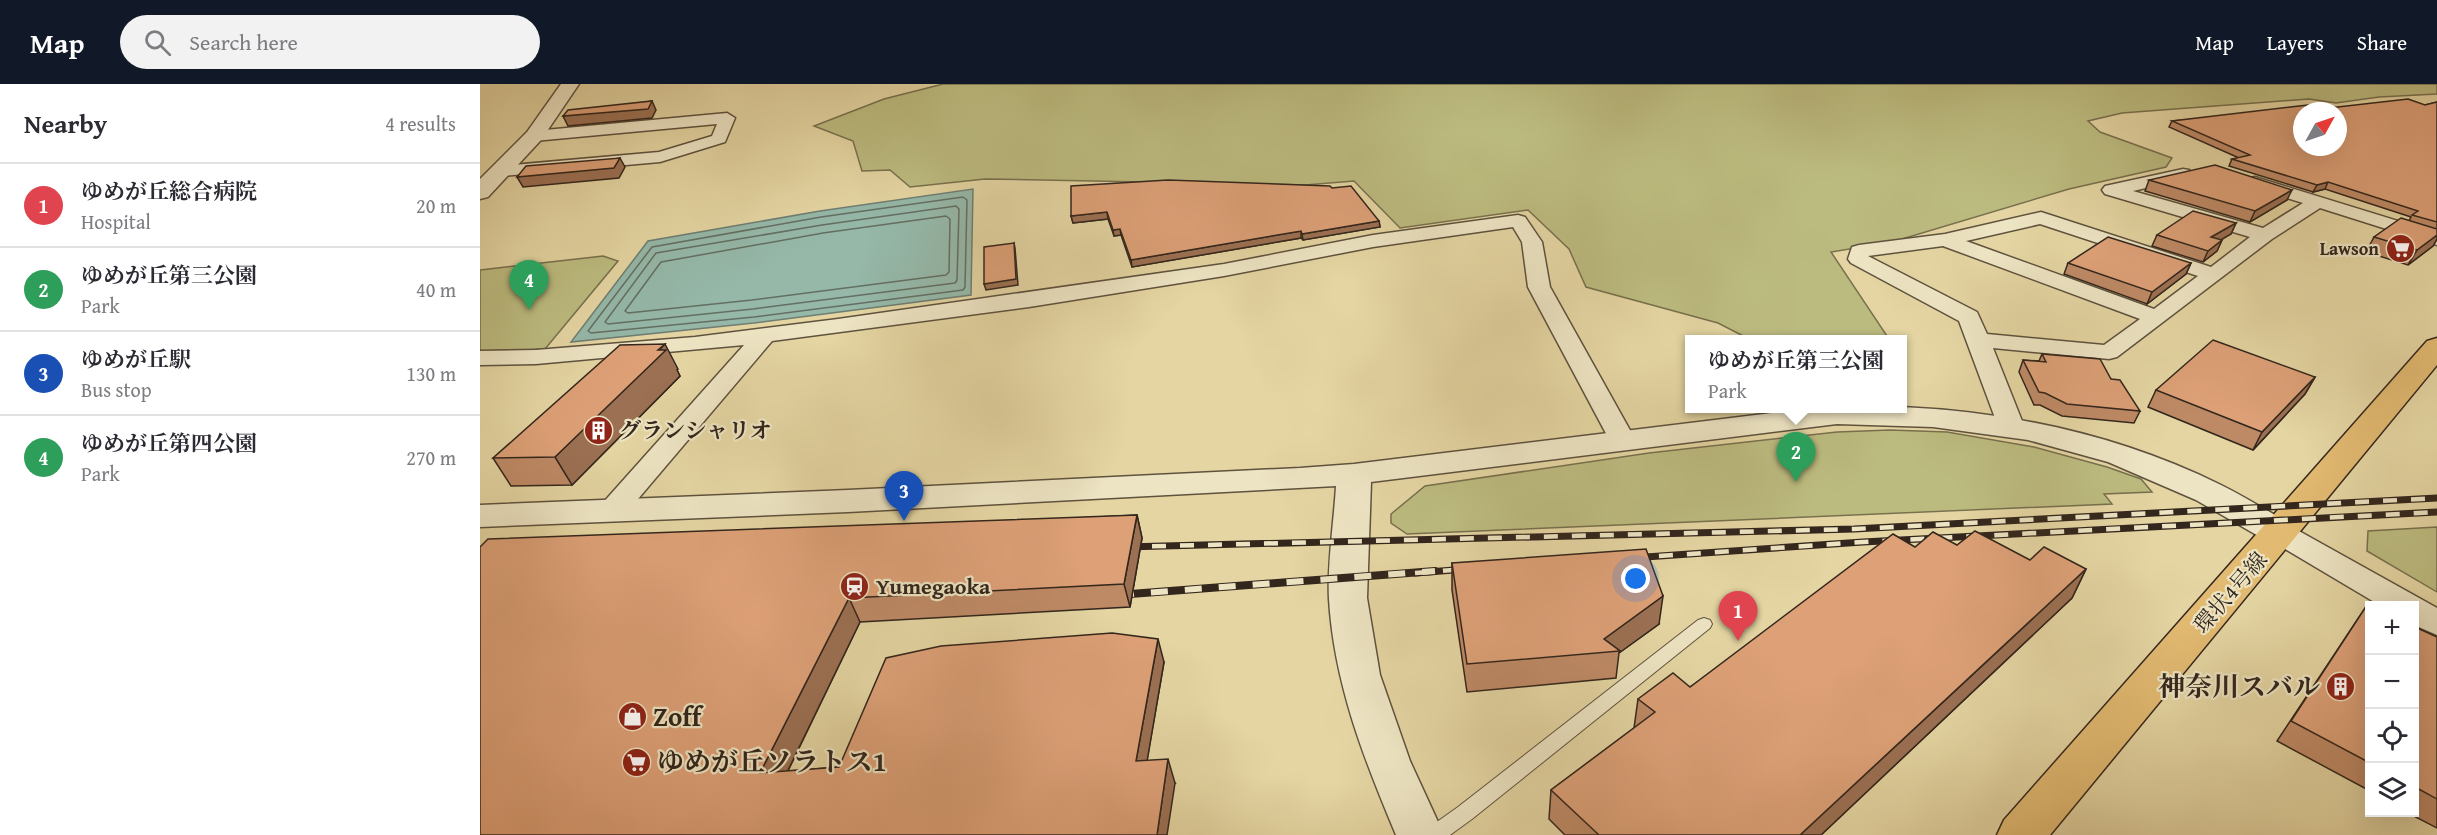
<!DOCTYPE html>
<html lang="en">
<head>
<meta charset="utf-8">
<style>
	body { margin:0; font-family:"Gentium Book Plus","Noto Serif JP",serif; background:#f2f2f3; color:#2b2b33 }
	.controls { position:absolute; right:18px; bottom:18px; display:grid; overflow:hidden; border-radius:0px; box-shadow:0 6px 24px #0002 }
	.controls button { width:54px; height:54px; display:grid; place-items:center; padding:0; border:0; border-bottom:2px solid #e1e1e2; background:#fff; color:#2b2b33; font:30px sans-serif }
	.compass { position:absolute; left:1813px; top:18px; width:54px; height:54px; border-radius:50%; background:#fff; box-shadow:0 6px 24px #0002; rotate:50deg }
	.you { position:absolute; left:1156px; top:495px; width:21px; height:21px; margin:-15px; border:4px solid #fff; border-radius:50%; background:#1a73e8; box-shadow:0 0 0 9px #1a73e833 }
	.badge { display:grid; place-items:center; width:39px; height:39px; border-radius:50%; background:#111827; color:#fff; font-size:20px; font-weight:700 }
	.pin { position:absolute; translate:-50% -50px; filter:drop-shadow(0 2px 3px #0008) }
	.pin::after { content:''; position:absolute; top:32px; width:21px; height:18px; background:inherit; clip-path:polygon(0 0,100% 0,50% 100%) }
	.popup { position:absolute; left:1205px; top:251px; width:222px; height:78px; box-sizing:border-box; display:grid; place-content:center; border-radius:0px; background:#fff; filter:drop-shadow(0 2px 4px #0005); font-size:20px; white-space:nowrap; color:#7c7c81 }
	.popup b { font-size:22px; color:#2b2b33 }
	.popup::after { content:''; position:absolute; left:50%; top:100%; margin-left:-12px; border:12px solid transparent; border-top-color:#fff }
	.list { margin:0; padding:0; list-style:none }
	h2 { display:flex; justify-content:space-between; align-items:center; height:78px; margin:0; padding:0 24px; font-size:26px }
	h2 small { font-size:20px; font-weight:400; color:#7c7c81 }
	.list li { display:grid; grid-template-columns:39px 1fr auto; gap:18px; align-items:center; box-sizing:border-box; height:84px; padding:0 24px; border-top:2px solid #e1e1e2 }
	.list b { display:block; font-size:22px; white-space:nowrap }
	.list p { margin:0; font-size:20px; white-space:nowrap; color:#7c7c81 }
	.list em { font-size:20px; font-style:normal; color:#7c7c81 }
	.icon { flex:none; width:33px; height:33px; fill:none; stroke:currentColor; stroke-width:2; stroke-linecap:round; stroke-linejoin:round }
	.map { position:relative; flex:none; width:1957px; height:751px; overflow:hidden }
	header { display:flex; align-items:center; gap:36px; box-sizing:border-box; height:84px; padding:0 30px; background:#111827; color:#fff }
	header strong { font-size:28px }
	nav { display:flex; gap:33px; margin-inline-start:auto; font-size:21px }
	.search { width:420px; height:54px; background:#f2f2f3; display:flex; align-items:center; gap:15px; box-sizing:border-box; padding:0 21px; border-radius:33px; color:#7c7c81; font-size:22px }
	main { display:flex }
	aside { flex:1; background:#fff }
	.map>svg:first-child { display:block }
</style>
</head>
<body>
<header>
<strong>Map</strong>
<div class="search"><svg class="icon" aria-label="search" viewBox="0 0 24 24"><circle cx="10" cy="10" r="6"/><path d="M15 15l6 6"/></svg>Search here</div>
<nav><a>Map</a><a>Layers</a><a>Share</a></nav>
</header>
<main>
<aside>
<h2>Nearby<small>4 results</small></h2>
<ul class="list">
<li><span class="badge" style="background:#e0444e">1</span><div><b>ゆめが丘総合病院</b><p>Hospital</p></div><em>20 m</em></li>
<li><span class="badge" style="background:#2e9e5b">2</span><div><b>ゆめが丘第三公園</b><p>Park</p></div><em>40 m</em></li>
<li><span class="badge" style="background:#1a4fb4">3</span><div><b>ゆめが丘駅</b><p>Bus stop</p></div><em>130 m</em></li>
<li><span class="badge" style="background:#2e9e5b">4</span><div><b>ゆめが丘第四公園</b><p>Park</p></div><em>270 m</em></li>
</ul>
</aside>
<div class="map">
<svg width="1957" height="751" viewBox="0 0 1957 751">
	<rect width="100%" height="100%" fill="#e4d5a2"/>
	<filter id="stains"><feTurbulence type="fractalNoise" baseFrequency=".00333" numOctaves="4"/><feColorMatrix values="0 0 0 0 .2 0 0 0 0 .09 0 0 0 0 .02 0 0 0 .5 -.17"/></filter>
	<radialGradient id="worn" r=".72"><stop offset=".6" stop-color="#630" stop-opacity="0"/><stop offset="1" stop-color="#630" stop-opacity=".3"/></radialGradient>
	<g fill="#bcbb7f" stroke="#78704e" stroke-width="1.5">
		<polygon points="463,0 1957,0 1957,10 1899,13 1856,19 1829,15 1642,29 1608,37 1620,48 1692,74 1686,83 1589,105 1412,158 1351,168 1409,255 1269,255 1238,239 1106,203 1089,165 1048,126 920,144 874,97 825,101 505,95 430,103 410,86 382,87 373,57 334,42 404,15"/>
		<polygon points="123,172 138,177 65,265 0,267 0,186"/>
		<polygon points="1410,346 1467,348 1554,363 1627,383 1661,395 1672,408 1624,410 1632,420 927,450 911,439 911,430 945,402 1169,369 1357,348"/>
		<polygon points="1957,443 1957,508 1887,467 1888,447"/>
	</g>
	<polygon fill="#95b8a9" stroke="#6e7e71" stroke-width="1.5" points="493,105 491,211 274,239 91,258 168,157 340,127"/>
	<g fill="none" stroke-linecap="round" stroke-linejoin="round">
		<g stroke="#646f62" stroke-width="1.5">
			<polygon points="483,113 487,116 485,203 483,206 274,233 111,249 108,247 172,163 341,133"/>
			<polygon points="476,122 479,125 477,196 475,199 273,225 128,240 125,238 176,169 342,141"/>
			<polygon points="466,132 470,135 469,188 466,191 272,216 148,229 145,227 181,178 343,149"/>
		</g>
		<defs>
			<polygon id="service" points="1224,534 1230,536 1232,540 1230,544 992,735 970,751 944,751 947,745 978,723 1218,536"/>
			<g id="minor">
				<polygon points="247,29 255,34 245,58 180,78 21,92 15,91 12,87 15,83 21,82 179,68 232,52 237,40 54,57 48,55 46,52 54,47"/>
				<path d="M1703,85L1709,86L1712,90L1709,94L1653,107L1783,144L1823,119L1769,102L1766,98L1769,94L1775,93L1957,149V161L1840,124L1792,155L1637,273L1629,275L1513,264L1544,342L1540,347L1531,350L1522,347L1518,342L1479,237L1371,179L1368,175L1372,163L1379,161L1465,150L1561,128L1731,183L1770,153L1625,110L1622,106L1625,102ZM1560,140L1718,192L1674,225L1486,157ZM1463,162L1660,235L1624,261L1507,250L1497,228L1388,172Z"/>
				<polygon points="1038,131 1045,133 1062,158 1070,203 1156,357 1152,363 1143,365 1134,363 1130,357 1048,203 1042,158 1033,143 893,163 744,192 549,223 292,257 141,435 131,437 121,435 117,428 121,421 264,261 56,280 0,281 0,267 56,266 215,253 358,235 744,180 893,151"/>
				<polygon points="1800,439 1810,442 1957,524 1957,551 1934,541 1934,522 1901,522 1790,456 1785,449 1790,442"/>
			</g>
			<g id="tertiary">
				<polygon points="81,0 99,0 61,56 8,113 0,115 0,95 47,48"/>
				<path d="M1422,323C1532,328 1642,352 1741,401C1765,413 1789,428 1813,441L1818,449L1813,457L1800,461L1787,457L1716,416L1628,378L1548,356L1453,343L1357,340L891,398L887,514L900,591L930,677L964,751H916C884,675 854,599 849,515C847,481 854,437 856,402L368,428L0,443V421L368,406L820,384L874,380L1333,324H1422Z"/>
			</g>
			<polygon id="primary" points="1957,254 1957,281 1570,751 1517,751 1524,736 1947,257"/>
		</defs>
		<use href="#service" stroke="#5f523e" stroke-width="2"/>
		<use href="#minor" stroke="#5f523e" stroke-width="3"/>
		<use href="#tertiary" stroke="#5f523e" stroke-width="3"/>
		<use href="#primary" stroke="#33261c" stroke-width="3"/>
		<use href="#service" fill="#ede4c3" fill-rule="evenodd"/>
		<use href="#minor" fill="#ede4c3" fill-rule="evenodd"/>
		<use href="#tertiary" fill="#ede4c3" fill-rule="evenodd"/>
		<use href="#primary" fill="#e2ba71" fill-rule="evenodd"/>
		<defs>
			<g id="rail-far1">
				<polyline points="644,463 1374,445 1957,414"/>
				<polyline points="1151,474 1383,458 1957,428"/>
				<polyline points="935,489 987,485"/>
			</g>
			<polyline id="rail" points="637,511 955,487"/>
		</defs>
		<use href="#rail-far1" stroke="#33261c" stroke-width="7"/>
		<use href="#rail" stroke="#33261c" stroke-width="8"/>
		<use href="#rail-far1" stroke="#ede4c3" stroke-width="4.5" stroke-dasharray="14" stroke-linecap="butt"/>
		<use href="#rail" stroke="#ede4c3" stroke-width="6" stroke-dasharray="17" stroke-linecap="butt"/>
	</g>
	<g fill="#be8a66" stroke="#33261c" stroke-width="1.5">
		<polygon points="1957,18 1957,155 1953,162 1928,181 1886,168 1894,153 1929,137 1931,133 1845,105 1833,108 1749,82 1752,75 1759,74 1689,43 1692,37 1840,25 1945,21"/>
		<polygon points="1669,96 1807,116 1770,138 1665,107"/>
		<polygon points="852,104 899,137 900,143 823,156 821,154 652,183 641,151 634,152 628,135 593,139 591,132"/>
		<polygon points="1756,139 1751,150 1740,156 1742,156 1737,167 1723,178 1672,162 1677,151"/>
		<polygon points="1588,179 1711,179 1706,190 1667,220 1584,190"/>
		<polygon points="1562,270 1631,295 1660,327 1654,339 1582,332 1560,321 1554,321 1539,288 1543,276 1559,277"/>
		<polygon points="198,285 197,286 200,292 92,401 31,402 13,374"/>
		<polygon points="1835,293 1825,310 1773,366 1668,323 1676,306"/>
		<polygon points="657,431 662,454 650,523 380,538 308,687 359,683 684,578 667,676 695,699 0,751 0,463"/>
		<polygon points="1477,461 1550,476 1606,485 1592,514 1341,751 1085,751 1069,735 1071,706 1154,644 1158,615 1210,603 1435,463"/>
		<polygon points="972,479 1179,540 1139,569 1136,594 987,608 972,506"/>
		<polygon points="1887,521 1890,523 1890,707 1797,657"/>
		<polygon points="1935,543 1957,553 1957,744 1928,729 1935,729"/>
	</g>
	<g fill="#9b7053" stroke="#33261c" stroke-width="1.5">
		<polygon points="172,17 176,26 172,34 88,42 83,32"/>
		<polygon points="140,74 145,83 139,94 43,103 37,93"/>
		<polygon points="1848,98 1845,105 1833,108 1837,101"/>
		<polygon points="1812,106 1807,116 1770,138 1775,127"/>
		<polygon points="627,128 628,135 593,139 591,132"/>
		<polygon points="899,137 900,143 823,156 822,150"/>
		<polygon points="1756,139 1751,150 1727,164 1731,153"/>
		<polygon points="640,145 641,151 634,152 633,146"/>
		<polygon points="821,147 821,154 652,183 651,176"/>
		<polygon points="1957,151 1957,155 1953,162 1928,181 1937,166"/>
		<polygon points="1742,156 1737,167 1723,178 1728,167"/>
		<polygon points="534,159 535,164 538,201 506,206 504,200"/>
		<polygon points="1711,179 1706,190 1667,220 1672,208"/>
		<polygon points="185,260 198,285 197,286 200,292 92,401 75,373"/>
		<polygon points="1835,293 1825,310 1773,366 1782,348"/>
		<polygon points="657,431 662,454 650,523 644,500"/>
		<polygon points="1606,485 1592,514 1341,751 1320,751"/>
		<polygon points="1183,512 1179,540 1139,569 1140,567 1124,555"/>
		<polygon points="369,514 380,538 295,713 280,689"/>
		<polygon points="678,555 684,578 663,701 656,677"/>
		<polygon points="688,675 695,699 687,751 677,751"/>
	</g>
	<g fill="#dda077" stroke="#33261c" stroke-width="1.5" fill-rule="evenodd">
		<path d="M1928,15L1945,21L1957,18V138L1932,131L1938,127L1848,98L1837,101L1752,75L1770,71L1692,37L1828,21L1840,25ZM1822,27H1858V63H1822Z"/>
		<polygon points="172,17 168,25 83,32 88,26"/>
		<polygon points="140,74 134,84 37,93 46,82"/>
		<polygon points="1735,81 1812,106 1775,127 1669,96"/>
		<polygon points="688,96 850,102 852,104 871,102 899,137 822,150 821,147 651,176 640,145 633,146 627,128 591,132 591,102"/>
		<polygon points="1713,127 1756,139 1731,153 1742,156 1728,167 1677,151"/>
		<polygon points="1921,134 1957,145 1957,151 1937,166 1894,153"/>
		<polygon points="1628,153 1711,179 1672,208 1588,179"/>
		<polygon points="534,159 536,195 504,200 504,163"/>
		<polygon points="1733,256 1835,293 1782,348 1676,306"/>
		<polygon points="185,260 178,266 186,266 75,373 13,374 140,261"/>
		<polygon points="1562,270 1620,275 1631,295 1640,296 1660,327 1587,320 1565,309 1559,308 1543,276 1566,278"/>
		<polygon points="657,431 644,500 369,514 280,689 359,683 406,574 461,562 632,549 678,555 656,677 688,675 677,751 0,751 0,463 8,455"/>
		<polygon points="1495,447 1550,476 1564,463 1606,485 1320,751 1119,751 1071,706 1175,628 1158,615 1193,589 1210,603 1413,450 1435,463 1453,448 1477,461"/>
		<polygon points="1166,465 1183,512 1124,555 1140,567 987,580 972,479"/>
		<polygon points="1887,521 1890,523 1890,679 1811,637"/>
		<polygon points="1935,543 1957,553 1957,715 1935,703"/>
	</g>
	<defs>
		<symbol id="supermarket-disc" viewBox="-11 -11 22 22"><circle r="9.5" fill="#8f2418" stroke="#ede4c3"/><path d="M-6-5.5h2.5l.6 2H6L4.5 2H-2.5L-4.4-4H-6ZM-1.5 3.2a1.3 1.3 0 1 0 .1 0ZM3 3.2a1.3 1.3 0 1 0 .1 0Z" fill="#fff"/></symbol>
		<symbol id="building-disc" viewBox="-11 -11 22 22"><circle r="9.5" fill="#8f2418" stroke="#ede4c3"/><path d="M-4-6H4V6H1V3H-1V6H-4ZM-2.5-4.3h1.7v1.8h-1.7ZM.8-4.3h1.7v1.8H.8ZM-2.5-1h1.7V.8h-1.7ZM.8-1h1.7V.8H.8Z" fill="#fff"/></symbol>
		<symbol id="station-disc" viewBox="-11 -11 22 22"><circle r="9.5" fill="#8f2418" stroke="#ede4c3"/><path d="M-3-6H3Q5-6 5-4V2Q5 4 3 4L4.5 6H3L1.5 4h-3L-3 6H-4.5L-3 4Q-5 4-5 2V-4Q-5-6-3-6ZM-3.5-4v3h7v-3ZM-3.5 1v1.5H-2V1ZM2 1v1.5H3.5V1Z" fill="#fff"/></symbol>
		<symbol id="shop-disc" viewBox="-11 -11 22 22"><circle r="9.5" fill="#8f2418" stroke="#ede4c3"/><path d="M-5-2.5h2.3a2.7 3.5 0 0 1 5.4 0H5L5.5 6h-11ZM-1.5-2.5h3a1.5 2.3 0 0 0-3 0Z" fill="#fff"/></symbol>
	</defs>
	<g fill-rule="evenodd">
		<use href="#supermarket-disc" x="1904" y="148" width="33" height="33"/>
		<use href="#building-disc" x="102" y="330" width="33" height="33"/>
		<use href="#station-disc" x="358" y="486" width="33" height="33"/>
		<use href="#building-disc" x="1844" y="586" width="33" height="33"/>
		<use href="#shop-disc" x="136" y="616" width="33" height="33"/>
		<use href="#supermarket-disc" x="140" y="662" width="33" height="33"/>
	</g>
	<g text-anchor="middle" stroke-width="4.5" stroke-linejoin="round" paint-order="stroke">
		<g font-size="18" font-weight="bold" fill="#33261c" stroke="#ede4c3" text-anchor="end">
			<text x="1899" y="171">Lawson</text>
		</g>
		<g font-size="22" font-weight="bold" fill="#33261c" stroke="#ede4c3" text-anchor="start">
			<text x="139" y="354">グランシャリオ</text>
			<text x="396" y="510">Yumegaoka</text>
		</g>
		<g font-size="22" fill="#33261c" stroke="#ede4c3">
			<text transform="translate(1750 508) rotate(-49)" y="8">環状4号線</text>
		</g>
		<g font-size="27" font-weight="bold" fill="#33261c" stroke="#ede4c3" text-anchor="start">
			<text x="1840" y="612" text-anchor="end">神奈川スバル</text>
			<text x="173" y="642">Zoff</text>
			<text x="177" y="687">ゆめが丘ソラトス1</text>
		</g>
	</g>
	<rect width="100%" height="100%" filter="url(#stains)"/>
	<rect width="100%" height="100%" fill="url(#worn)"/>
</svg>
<div class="controls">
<button>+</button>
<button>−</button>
<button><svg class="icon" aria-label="locate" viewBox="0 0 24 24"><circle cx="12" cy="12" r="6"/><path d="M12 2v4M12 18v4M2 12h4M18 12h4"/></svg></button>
<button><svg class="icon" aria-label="layers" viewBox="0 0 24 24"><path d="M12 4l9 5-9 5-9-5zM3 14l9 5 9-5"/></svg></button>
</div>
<svg class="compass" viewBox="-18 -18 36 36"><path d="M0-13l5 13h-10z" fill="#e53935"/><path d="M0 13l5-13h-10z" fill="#7c7c81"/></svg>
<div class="you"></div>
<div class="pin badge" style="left:1258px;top:557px;background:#e0444e">1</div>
<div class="pin badge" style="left:1316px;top:398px;background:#2e9e5b">2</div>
<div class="popup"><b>ゆめが丘第三公園</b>Park</div>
<div class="pin badge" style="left:424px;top:437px;background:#1a4fb4">3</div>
<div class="pin badge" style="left:49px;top:226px;background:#2e9e5b">4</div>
</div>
</main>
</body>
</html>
